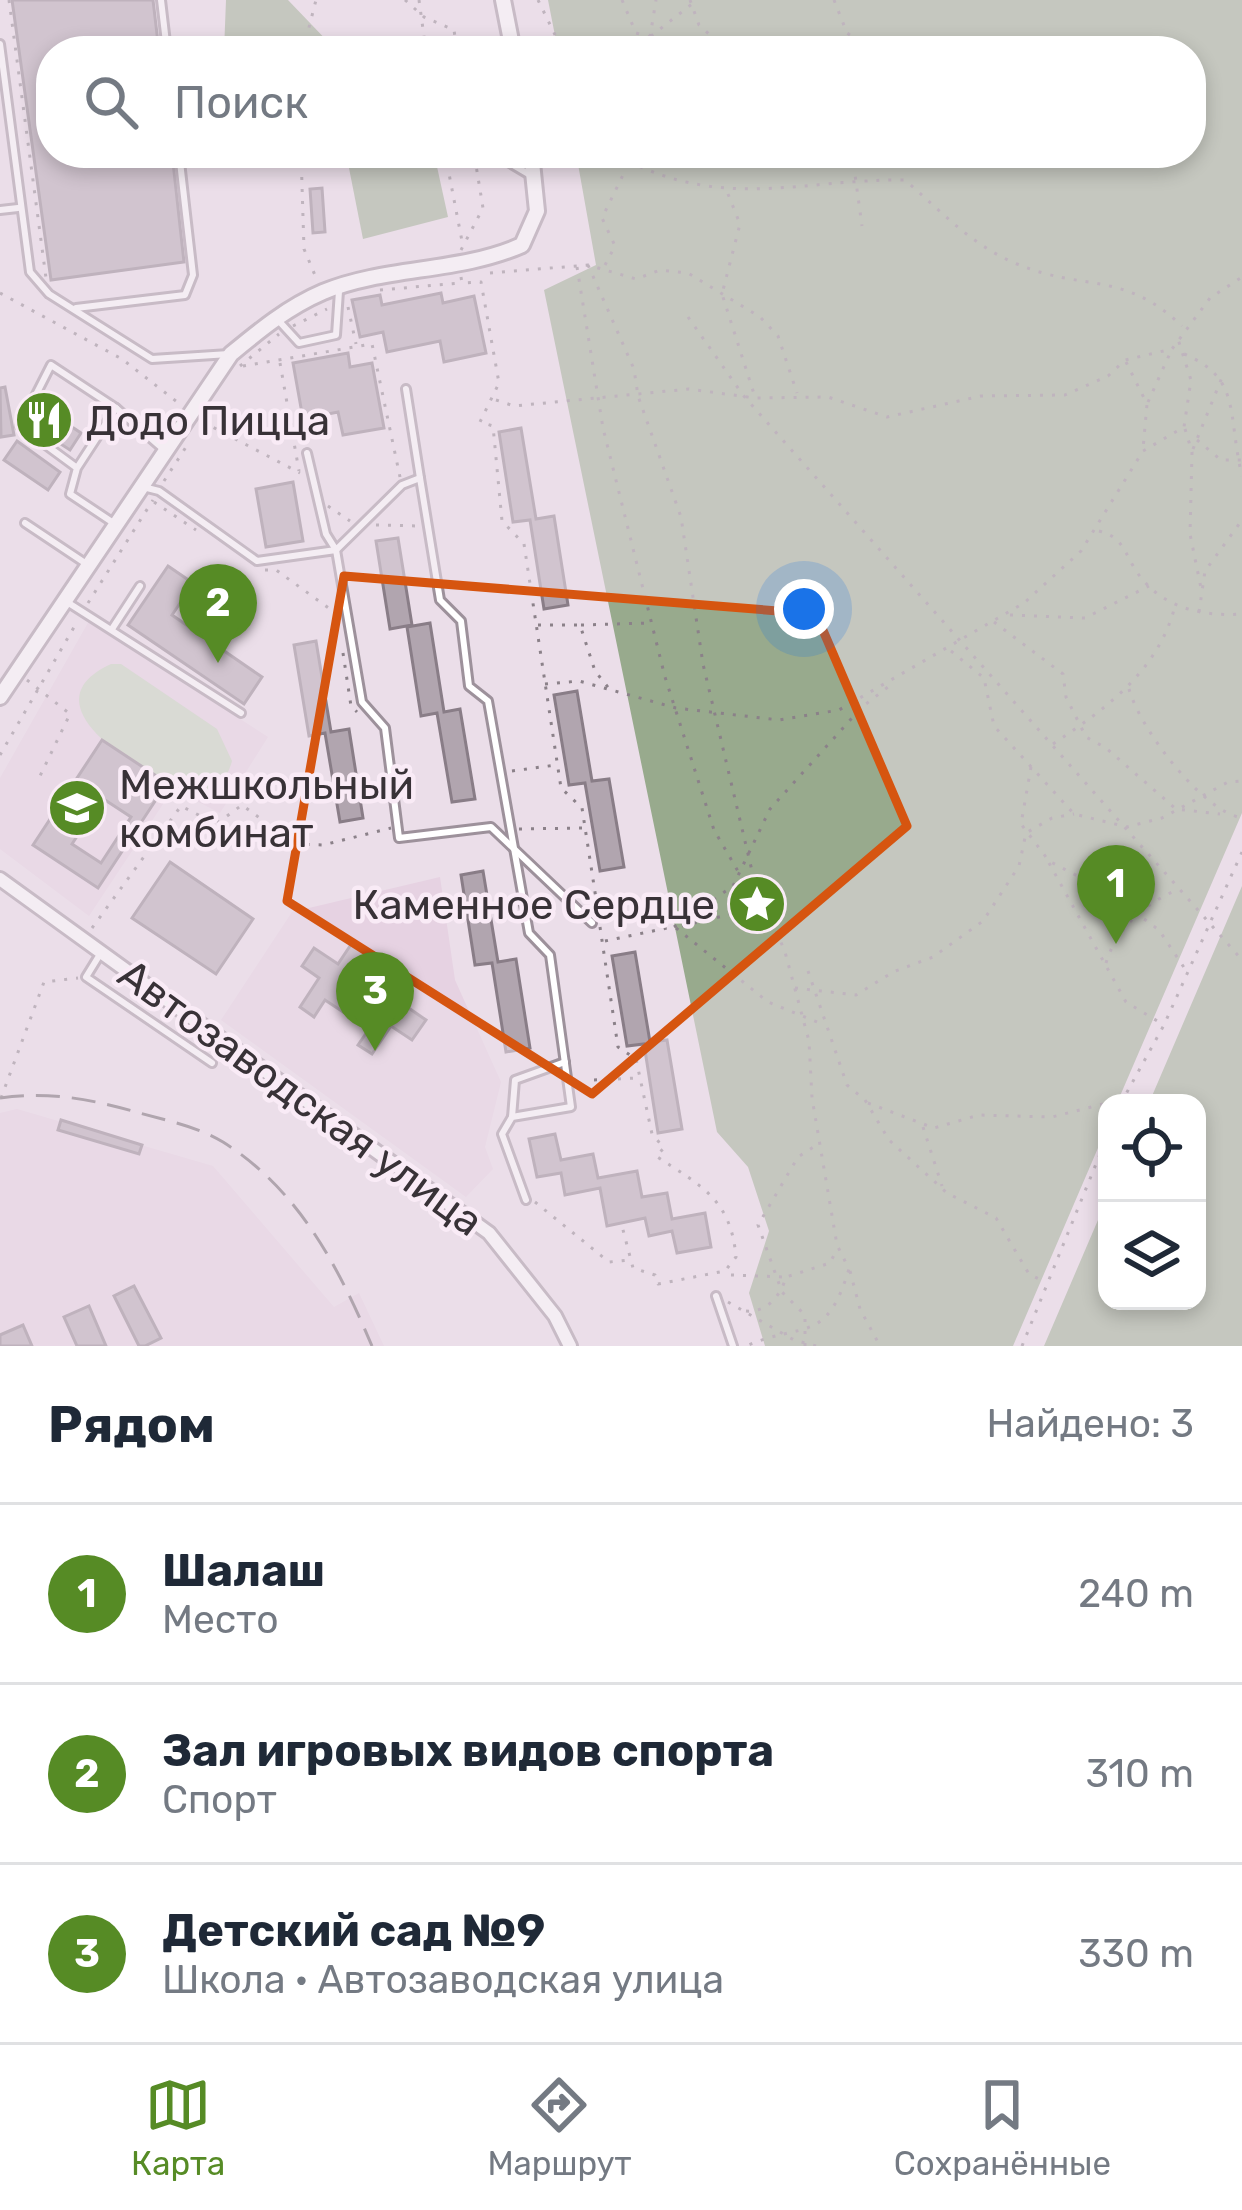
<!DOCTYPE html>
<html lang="ru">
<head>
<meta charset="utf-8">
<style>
	body { margin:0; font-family:Rubik,sans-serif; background:#f6f6f7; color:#1f2937 }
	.controls { position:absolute; right:36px; bottom:36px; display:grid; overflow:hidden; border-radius:24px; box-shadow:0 6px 18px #0003 }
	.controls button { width:108px; height:108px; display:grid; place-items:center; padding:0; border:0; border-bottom:3px solid #e0e1e3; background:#fff; color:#1f2937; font:60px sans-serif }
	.you { position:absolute; left:804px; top:609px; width:42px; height:42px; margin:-30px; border:9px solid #fff; border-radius:50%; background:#1a73e8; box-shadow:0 0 0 18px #1a73e833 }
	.badge { display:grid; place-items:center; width:78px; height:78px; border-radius:50%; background:#568b25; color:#fff; font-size:39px; font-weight:700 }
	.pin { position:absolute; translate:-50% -99px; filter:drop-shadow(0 3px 6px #0008) }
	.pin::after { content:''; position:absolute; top:63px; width:42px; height:36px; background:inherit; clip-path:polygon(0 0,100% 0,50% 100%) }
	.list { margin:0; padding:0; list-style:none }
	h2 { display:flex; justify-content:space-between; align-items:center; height:156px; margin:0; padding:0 48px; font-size:51px }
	h2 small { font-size:39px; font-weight:400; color:#747a83 }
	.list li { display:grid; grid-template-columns:78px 1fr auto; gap:36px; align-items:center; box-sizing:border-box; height:180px; padding:0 48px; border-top:3px solid #e0e1e3 }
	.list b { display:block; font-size:45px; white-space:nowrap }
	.list p { margin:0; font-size:39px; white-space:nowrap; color:#747a83 }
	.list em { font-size:39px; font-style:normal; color:#747a83 }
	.icon { flex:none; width:66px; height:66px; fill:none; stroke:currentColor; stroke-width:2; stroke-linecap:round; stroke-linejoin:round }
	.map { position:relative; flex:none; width:1242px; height:1346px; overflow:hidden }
	.search { position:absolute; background:#fff; box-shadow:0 6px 18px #0003; left:36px; right:36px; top:36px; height:132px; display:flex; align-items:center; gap:30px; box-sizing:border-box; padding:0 42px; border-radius:48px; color:#747a83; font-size:45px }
	.sheet { height:696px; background:#fff }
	nav { display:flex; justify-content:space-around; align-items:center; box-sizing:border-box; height:168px; border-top:3px solid #e0e1e3; background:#fff; font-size:33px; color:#747a83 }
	nav a { display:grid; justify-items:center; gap:6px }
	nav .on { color:#568b25 }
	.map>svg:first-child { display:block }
</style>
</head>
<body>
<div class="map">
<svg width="1242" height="1346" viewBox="0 0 1242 1346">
	<rect width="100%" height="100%" fill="#ebdee9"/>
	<g fill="#e6d2e2">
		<polygon points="89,621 268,737 220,813 173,789 89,916 0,849 0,778"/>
		<polygon points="440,877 455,980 501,1082 485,1147 493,1169 466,1197 221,1020 292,912"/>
		<polygon points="17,1109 213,1166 334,1307 359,1293 384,1346 0,1346 0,1113"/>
	</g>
	<path fill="#c4d4ba" d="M111,664H121L217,729L232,761C226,783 213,793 191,794C148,776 20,706 111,664Z"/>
	<g fill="#98aa8d">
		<polygon points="226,0 288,0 334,48 412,51 224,51"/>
		<polygon points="548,0 1242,0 1242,813 1117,1103 1107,1103 1107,1127 1013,1346 765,1346 749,1293 769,1231 748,1167 717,1132 544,290 596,265 576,153 1191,153 1191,51 558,51"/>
		<polygon points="346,153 434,153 448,217 363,239"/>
		<polygon points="1242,886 1242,1346 1044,1346 1107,1199 1107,1301 1197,1301 1197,1103 1149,1103"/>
	</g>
	<g fill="#b1a5af" stroke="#897d87" stroke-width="3" fill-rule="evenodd">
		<polygon points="12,0 153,0 159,51 51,51 51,153 172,153 184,262 51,280"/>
		<polygon points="322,188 325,232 313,233 310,189"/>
		<polygon points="441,293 443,303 474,296 486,353 444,362 440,341 387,352 383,332 360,337 352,300 380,295 382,305"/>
		<polygon points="348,353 350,367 372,363 384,428 343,435 338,412 303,419 293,363"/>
		<polygon points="5,387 14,435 1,437 0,388"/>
		<polygon points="39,405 81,433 70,450 30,424"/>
		<polygon points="521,428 536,519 554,516 568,605 544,609 530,520 513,522 499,432"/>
		<polygon points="17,441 60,472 48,490 4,460"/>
		<polygon points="293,482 303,541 266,547 256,489"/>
		<polygon points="398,538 412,625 390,629 376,541"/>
		<polygon points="168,566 203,590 196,600 187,593 172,615 262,677 244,704 128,625"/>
		<polygon points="430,623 444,712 460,709 475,799 452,802 437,713 421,716 407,627"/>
		<polygon points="316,641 331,732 349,729 363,818 340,822 325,733 309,736 294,645"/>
		<polygon points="577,691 592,781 609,779 624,867 600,871 585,783 569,785 554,695"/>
		<path d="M102,740L167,783L98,888L33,845ZM102,798L131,817L101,863L72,844Z"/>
		<polygon points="170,862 253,919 216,974 132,918"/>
		<polygon points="483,871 498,962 516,959 530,1048 506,1052 492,963 475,965 461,875"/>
		<polygon points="352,943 370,955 352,982 377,999 396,972 413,983 400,1002 426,1020 412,1040 391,1026 372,1054 358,1045 369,1029 325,1000 314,1017 300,1007 319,978 302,966 314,948 338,964"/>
		<polygon points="635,952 650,1042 667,1040 682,1129 658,1133 644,1044 627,1046 612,956"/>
		<polygon points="61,1120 142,1145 139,1154 58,1130"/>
		<polygon points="555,1134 561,1160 593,1154 598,1178 637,1171 642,1197 667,1193 672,1219 705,1213 711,1247 677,1253 672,1231 649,1236 645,1218 607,1226 600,1188 565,1195 561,1173 537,1177 529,1139"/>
		<polygon points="134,1286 161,1338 145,1346 139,1346 114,1296"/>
		<polygon points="89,1306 106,1346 77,1346 64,1317"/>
		<polygon points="23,1325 32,1346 0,1346 0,1335"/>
	</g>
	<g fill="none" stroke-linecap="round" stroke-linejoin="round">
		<defs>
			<g id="service">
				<polyline points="161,0 167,51"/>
				<polyline points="0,44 30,272 49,294 152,359 229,354"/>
				<polyline points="495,51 508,43"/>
				<polyline points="493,153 530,175"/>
				<polyline points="0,210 18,208"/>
				<polyline points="76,308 185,295 193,275 179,153"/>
				<polyline points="278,320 299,343 336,335 339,291"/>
				<polyline points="406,389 420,478"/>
				<polyline points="116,408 162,448"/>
				<polyline points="307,453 326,534 336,550 402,485 420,478 440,600 461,621 469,686 488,701 529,933 550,955 571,1107 512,1117 502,1134 526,1200"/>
				<polyline points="77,468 20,426 51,365 116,408 77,468 70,494 115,524"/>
				<polyline points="143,487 159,491 257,561 336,550 362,702 385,728 399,838 491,827 592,923"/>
				<polyline points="25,523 88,565"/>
				<polyline points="67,602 241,713"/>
				<polyline points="112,629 140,586"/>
				<polyline points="102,951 86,977 212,1063"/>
				<polyline points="512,1117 515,1080 565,1062"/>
				<polyline points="716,1296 733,1346"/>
			</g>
			<polyline id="minor" points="0,879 489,1233 555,1316 570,1346"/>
			<g id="tertiary">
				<polyline points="503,0 513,51"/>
				<path d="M0,697L231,354C260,330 288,307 323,292C386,266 459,273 522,245L537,211L531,153"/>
			</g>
		</defs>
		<use href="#service" stroke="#9d919b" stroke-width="12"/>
		<use href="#minor" stroke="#9d919b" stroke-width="18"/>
		<use href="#tertiary" stroke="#9d919b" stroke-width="20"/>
		<g stroke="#8b8189" stroke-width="3" stroke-dasharray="3 9" stroke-linecap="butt">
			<polyline points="9,0 46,278"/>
			<polyline points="405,0 424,17 454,30 457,51"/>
			<polyline points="419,0 426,51"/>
			<polyline points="538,0 563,51"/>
			<polyline points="622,0 636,33 650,37 651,51"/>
			<polyline points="690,0 699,25 728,51"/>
			<polyline points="834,0 847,33 859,41"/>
			<polyline points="650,37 656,0"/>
			<polyline points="303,51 316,0"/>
			<polyline points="632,51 697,0"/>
			<polyline points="301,153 304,249 317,280"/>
			<polyline points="445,153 462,241"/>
			<path d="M622,153L624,159C725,211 800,179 905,180C942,212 971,245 1017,264C1084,292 1123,270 1182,326"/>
			<polyline points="852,153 862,226"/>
			<polyline points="728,194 740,224 722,294 755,397"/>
			<polyline points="461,250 483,208 474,153"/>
			<path d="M588,265L634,369L638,396L681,517L703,664L753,875L785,952L809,1041L812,1098L837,1245L849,1269C826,1345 804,1321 746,1346"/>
			<polyline points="605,265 615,246 602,218 623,175 618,153"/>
			<polyline points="577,267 603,428 665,677 714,830 757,904"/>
			<polyline points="490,273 588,265 636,279 660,270 688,273 760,317 778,336 797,393"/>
			<polyline points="461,277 462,283 481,282 499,383 480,422 493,426 502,521 524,544 561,788 582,808 599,918"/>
			<polyline points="380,290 460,283"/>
			<polyline points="0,293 122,359 181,405"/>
			<polyline points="348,307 356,344"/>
			<polyline points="688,317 743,395 1242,960"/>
			<polyline points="293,326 327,309"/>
			<path d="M1184,354C1242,378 1227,414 1242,476"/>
			<polyline points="1126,362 1147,404 1143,449"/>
			<polyline points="280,363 299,471"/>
			<polyline points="240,366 279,334"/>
			<polyline points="243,366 372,344 400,477"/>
			<polyline points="496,400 514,406 689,389 755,398 828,397 887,417 981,396 1065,395 1108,376 1125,360 1172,349 1210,298 1242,277"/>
			<polyline points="1148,402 1171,351"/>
			<polyline points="203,422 300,473"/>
			<polyline points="1185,429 1192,452 1190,534 1202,593"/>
			<polyline points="1197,440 1221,460 1242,460"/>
			<polyline points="1193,449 1223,375"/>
			<polyline points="164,481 188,444"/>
			<polyline points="154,502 196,530"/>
			<polyline points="328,506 350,521"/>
			<polyline points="376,525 420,526"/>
			<path d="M1099,531C1119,536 1123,547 1132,564C1155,606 1198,617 1242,614"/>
			<polyline points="265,570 276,570 337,614"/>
			<polyline points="88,603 153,500"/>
			<polyline points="1199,612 1205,571 1242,520"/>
			<polyline points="1010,615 1085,618 1149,586"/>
			<polyline points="994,622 1063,674 1066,697 1086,737 1106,748 1176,809 1220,814"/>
			<polyline points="538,625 580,625 595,671 611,691"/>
			<polyline points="581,625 650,623"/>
			<polyline points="951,651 984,678 994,726 1074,814 1127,827 1162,818 1228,782 1242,781"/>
			<polyline points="343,653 351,706 357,712"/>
			<polyline points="27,680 70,714 40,776"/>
			<polyline points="545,684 579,681 676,708 779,720 839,710 1024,603 1081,551 1143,451 1184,427 1191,380 1177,336"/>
			<path d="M1129,689C1140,729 1202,811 1242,818"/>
			<path d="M1053,744C1107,708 1158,671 1175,606"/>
			<polyline points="0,755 77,622"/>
			<polyline points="1031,767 1021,824 1049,861 1106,891 1159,930 1187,972"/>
			<polyline points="512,771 556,765"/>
			<polyline points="519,829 582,828"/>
			<polyline points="1049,863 1126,1002 1164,1025"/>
			<polyline points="682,926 764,906"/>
			<path d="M600,927L618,1047L636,1059L652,1134L664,1148L656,1156C701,1186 731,1199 736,1257L725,1271L658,1284L655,1275L633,1268L622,1226"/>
			<polyline points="674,927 733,886 770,809 862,707 888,687"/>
			<polyline points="92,928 181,806 216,824 242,805 295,844 323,845 391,828"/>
			<polyline points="676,928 768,1002 822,1024"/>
			<polyline points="605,941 672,927"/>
			<path d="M1106,963C1116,929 1145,903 1179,889"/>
			<polyline points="808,971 847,1085 865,1100 889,1140 947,1193 996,1218 1029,1274 1045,1282"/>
			<polyline points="795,988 856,995 893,972 933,957 983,921 1019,866 1026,833 1052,818 1074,814"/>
			<polyline points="594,1080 638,1078"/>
			<polyline points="1,1098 44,982 78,978"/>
			<polyline points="868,1103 934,1128 979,1115 1052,1117 1107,1103"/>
			<polyline points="1121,1103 1164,1025 1242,852"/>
			<polyline points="923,1127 942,1186"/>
			<polyline points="535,1202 609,1262 629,1260"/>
			<polyline points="850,1271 860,1309 880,1346"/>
			<polyline points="731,1275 784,1277"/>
			<polyline points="728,1302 794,1340 816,1346"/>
			<path d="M746,1311C767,1313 781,1295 786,1277L830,1263L836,1251"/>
			<polyline points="805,1346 805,1315 782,1292 758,1225 798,1157 818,1144"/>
			<polyline points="1022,1346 1107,1137"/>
		</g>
		<use href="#service" stroke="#fff" stroke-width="6"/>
		<use href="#minor" stroke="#fff" stroke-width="12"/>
		<use href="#tertiary" stroke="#fff" stroke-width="14"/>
		<path stroke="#686067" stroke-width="3" stroke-dasharray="24 12" stroke-linecap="butt" d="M0,1098C47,1091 91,1099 136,1112C164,1120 197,1126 223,1142C299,1190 338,1266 372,1346"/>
	</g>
	<path d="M0 0H1242V1346H0ZM344,576L816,614L907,826L592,1094L287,901Z" fill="#ebdee9" fill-opacity=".55" fill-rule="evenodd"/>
	<path fill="none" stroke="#d65510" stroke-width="9" stroke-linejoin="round" d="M344,576L816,614L907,826L592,1094L287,901Z"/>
	<defs>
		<symbol id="restaurant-disc" viewBox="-11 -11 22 22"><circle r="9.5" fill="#568b25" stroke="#f9ebf6"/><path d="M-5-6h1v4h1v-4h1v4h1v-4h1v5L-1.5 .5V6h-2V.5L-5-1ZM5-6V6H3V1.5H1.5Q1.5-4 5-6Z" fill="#fff"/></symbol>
		<symbol id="school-disc" viewBox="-11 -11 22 22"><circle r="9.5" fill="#568b25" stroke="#f9ebf6"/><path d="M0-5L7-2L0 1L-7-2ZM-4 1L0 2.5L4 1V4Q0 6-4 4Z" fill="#fff"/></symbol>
		<symbol id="sight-disc" viewBox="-11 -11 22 22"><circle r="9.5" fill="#568b25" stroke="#f9ebf6"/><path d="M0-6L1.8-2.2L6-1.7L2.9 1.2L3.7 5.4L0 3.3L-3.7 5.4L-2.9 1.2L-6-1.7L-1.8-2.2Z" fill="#fff"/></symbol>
	</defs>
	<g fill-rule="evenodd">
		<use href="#restaurant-disc" x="11" y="387" width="66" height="66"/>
		<use href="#school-disc" x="44" y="775" width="66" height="66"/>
		<use href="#sight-disc" x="724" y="871" width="66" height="66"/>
	</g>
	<g text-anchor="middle" stroke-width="9" stroke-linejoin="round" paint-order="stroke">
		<g font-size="42" fill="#383237" stroke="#f9ebf6" text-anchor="start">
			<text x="86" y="435">Додо Пицца</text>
			<text x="119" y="799">Межшкольный<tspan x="119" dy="48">комбинат</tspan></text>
			<text x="715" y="919" text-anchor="end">Каменное Сердце</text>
		</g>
		<g font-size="42" fill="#383237" stroke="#f9ebf6">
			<text transform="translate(301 1097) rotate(36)" y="15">Автозаводская улица</text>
		</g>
	</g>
</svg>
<div class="controls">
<button><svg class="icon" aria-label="locate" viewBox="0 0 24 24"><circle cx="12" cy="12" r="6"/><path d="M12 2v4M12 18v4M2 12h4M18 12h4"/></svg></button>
<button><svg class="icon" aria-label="layers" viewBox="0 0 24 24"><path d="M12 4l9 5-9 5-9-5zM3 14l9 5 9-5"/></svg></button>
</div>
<div class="you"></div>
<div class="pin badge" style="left:1116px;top:944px">1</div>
<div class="pin badge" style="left:218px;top:663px">2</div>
<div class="pin badge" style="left:375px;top:1051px">3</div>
<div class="search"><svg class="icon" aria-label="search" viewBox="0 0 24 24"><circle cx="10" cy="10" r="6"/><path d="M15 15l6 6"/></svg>Поиск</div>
</div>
<section class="sheet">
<h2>Рядом<small>Найдено: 3</small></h2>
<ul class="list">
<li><span class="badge">1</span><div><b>Шалаш</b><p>Место</p></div><em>240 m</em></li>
<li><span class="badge">2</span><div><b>Зал игровых видов спорта</b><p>Спорт</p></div><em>310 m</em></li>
<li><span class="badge">3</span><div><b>Детский сад №9</b><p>Школа · Автозаводская улица</p></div><em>330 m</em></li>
</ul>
</section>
<nav>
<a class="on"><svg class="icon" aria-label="map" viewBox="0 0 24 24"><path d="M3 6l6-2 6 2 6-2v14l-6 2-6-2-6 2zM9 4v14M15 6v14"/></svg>Карта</a>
<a><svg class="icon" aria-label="directions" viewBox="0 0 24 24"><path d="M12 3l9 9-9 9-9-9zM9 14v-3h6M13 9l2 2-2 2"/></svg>Маршрут</a>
<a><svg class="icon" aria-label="saved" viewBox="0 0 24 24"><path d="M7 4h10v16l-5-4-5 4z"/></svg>Сохранённые</a>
</nav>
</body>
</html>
